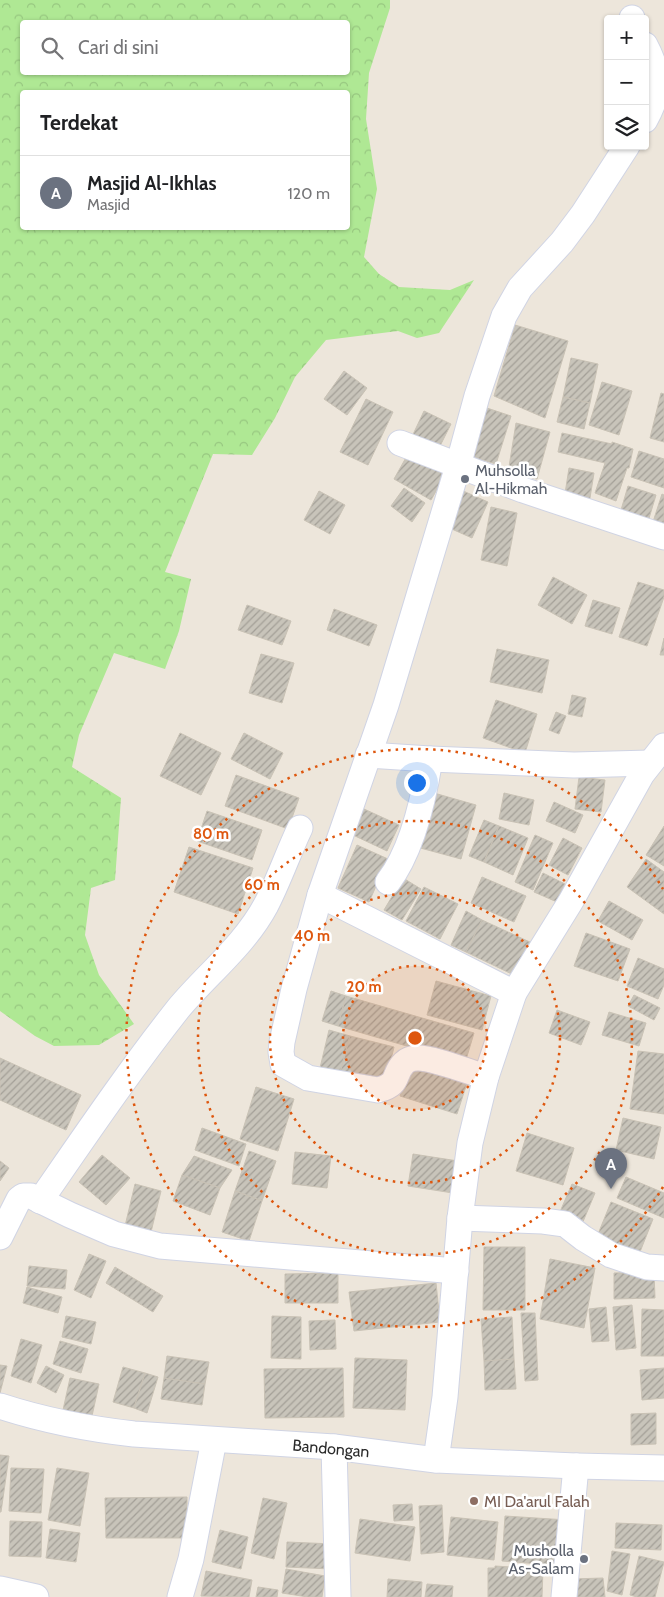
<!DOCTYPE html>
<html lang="id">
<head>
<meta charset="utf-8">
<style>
	body { margin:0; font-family:Cabin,sans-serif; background:#f6f6f6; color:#202124 }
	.controls { position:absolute; right:15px; top:15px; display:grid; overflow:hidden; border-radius:5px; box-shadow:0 1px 4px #0004 }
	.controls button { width:45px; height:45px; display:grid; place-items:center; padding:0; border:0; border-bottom:1px solid #e0e0e0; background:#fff; color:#202124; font:25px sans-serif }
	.you { position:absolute; left:416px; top:782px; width:18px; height:18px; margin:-12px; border:4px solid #fff; border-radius:50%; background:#1a73e8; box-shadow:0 0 0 8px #1a73e833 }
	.badge { display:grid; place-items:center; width:32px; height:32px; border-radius:50%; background:#2563eb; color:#fff; font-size:16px; font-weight:700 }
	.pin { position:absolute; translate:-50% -41px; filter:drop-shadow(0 1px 2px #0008) }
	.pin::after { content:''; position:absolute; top:26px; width:18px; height:15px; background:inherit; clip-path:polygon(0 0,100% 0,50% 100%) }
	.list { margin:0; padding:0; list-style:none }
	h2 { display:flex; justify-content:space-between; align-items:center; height:65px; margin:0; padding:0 20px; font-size:21px }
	h2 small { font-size:16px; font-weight:400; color:#757577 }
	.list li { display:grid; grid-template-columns:32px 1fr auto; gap:15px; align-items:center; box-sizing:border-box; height:75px; padding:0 20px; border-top:1px solid #e0e0e0 }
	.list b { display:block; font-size:19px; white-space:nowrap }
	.list p { margin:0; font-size:16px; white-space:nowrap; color:#757577 }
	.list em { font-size:16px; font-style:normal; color:#757577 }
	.icon { flex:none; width:28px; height:28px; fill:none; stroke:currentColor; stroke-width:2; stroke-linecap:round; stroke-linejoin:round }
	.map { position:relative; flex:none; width:664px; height:1597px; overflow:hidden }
	.search { position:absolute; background:#fff; box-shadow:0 1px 4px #0004; left:20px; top:20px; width:330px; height:55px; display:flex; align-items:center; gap:12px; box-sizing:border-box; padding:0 18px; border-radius:5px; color:#757577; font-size:19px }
	.panel { position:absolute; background:#fff; box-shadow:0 1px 4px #0004; left:20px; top:90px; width:330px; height:140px; border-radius:5px }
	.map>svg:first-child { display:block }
</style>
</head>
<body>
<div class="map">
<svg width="664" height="1597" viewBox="0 0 664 1597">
	<defs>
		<pattern id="forest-crowns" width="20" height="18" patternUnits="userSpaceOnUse" patternTransform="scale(1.25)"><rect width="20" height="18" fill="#afe894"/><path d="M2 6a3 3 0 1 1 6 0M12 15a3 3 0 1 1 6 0" fill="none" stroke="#97c780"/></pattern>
		<pattern id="building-hatch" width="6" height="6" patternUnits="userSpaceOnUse" patternTransform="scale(1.25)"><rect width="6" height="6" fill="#c8c4ba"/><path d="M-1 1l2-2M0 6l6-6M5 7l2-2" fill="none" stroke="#a39f97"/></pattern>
	</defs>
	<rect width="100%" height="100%" fill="#ede6db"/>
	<path fill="url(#forest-crowns)" fill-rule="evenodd" d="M0,0H390V8L369,73L366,119L377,189L364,257L379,274L399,287L450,290L474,280L439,333L417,338L398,331L326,340L295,377L275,418L252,455L213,454L165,572L191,579L179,631L165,669L114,653L79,735L72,767L121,798L115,880L91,888L85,935L99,975L134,1024L99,1045L54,1046L35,1036L0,1011ZM22,22H348V72H22ZM22,92H348V228H22Z"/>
	<g fill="url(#building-hatch)" stroke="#c9c2b5">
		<polygon points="515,325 568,341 545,418 494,396"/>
		<polygon points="571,358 598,364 590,403 563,397"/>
		<polygon points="344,371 367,388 347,415 324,399"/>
		<polygon points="602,382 632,391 619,435 589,425"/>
		<polygon points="661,393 664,394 664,442 650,438"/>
		<polygon points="563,397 590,403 584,429 557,422"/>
		<polygon points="366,399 393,412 368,465 340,452"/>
		<polygon points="481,406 511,416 496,464 466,455"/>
		<polygon points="424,411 451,424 435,456 409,443"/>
		<polygon points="516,423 550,432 537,479 508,473"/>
		<polygon points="562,433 612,444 612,442 633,449 629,468 627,468 616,501 595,493 605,463 558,452"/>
		<polygon points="639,451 664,459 664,488 631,477"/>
		<polygon points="408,454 445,475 431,500 394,479"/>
		<polygon points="569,468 594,473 589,504 564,500"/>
		<polygon points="628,486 656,495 647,525 619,517"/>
		<polygon points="404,488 425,503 412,522 391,506"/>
		<polygon points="461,490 488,502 472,538 445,526"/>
		<polygon points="319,491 345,505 330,534 304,520"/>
		<polygon points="662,494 664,495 664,529 652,525"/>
		<polygon points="491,507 517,513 507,566 481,560"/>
		<polygon points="553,577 587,595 572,624 538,605"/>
		<polygon points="638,582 664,590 664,597 647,646 619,637"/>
		<polygon points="593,600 620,608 612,634 585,626"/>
		<polygon points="247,605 291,621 282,645 238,630"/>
		<polygon points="334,609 377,625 369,646 327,630"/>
		<polygon points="664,638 664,655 660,655"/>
		<polygon points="497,649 549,660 542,693 490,682"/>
		<polygon points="261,654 294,663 282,703 249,693"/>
		<polygon points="572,695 586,698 582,717 568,714"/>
		<polygon points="496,700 537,714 525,753 483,738"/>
		<polygon points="556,712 566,716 559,734 549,730"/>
		<polygon points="180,733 221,753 201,795 160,776"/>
		<polygon points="244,733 283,753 270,779 231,759"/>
		<polygon points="236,775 299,798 288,829 225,806"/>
		<polygon points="579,777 605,780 601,812 575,809"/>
		<polygon points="427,791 476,805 461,859 413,846"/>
		<polygon points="504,793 534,800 529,825 499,819"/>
		<polygon points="554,802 583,815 575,833 546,821"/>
		<polygon points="364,809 399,825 387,851 353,835"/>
		<polygon points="207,811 262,830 252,860 197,841"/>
		<polygon points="484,820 499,826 484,862 469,856"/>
		<polygon points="499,826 528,838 513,875 484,862"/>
		<polygon points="664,826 664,866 646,855"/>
		<polygon points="535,835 553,843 533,890 515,882"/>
		<polygon points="563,838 582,848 568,875 549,865"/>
		<polygon points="357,845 388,859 369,902 338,888"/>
		<polygon points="189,847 253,868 238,914 174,892"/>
		<polygon points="646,859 664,872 664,914 627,887"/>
		<polygon points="543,873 565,884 557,902 534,892"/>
		<polygon points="482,877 526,896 514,922 471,903"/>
		<polygon points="403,878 421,889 402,920 384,910"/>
		<polygon points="424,887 458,904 440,939 406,921"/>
		<polygon points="609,901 643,920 632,940 598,921"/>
		<polygon points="466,911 482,920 466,952 451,945"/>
		<polygon points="482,920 532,943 518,977 466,952"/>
		<polygon points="586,933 630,949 618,981 574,966"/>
		<polygon points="638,958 664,969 664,985 658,999 627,986"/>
		<polygon points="436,981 491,996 482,1030 427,1015"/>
		<polygon points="331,991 346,996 338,1026 322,1021"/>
		<polygon points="634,995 660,1008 654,1020 628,1006"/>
		<polygon points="346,996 474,1033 465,1063 338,1026"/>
		<polygon points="557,1010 590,1022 581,1045 549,1033"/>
		<polygon points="609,1012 646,1023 639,1046 602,1035"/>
		<polygon points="329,1030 350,1036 340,1073 320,1068"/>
		<polygon points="350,1036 394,1047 385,1085 340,1073"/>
		<polygon points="638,1051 664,1054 664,1114 630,1109"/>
		<polygon points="0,1058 81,1095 66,1130 0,1100"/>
		<polygon points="411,1062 468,1080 457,1114 400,1096"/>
		<polygon points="256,1087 294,1099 278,1151 240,1139"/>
		<polygon points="623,1118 661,1127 654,1159 616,1150"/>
		<polygon points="202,1128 246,1144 239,1166 195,1150"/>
		<polygon points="527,1133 574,1148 563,1185 516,1171"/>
		<polygon points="249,1151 276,1161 262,1201 235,1191"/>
		<polygon points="295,1152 331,1156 327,1188 292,1184"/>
		<polygon points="413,1154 458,1161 453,1193 408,1186"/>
		<polygon points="102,1155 130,1178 106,1205 79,1182"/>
		<polygon points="194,1156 232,1170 220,1188 182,1175"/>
		<polygon points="0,1161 9,1168 0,1181"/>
		<polygon points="182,1175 220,1188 210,1215 173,1201"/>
		<polygon points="626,1177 664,1193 664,1218 617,1198"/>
		<polygon points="135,1184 161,1191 151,1232 125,1226"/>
		<polygon points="572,1184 595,1193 582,1224 559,1214"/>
		<polygon points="235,1191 262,1201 249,1241 222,1232"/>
		<polygon points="611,1202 653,1219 636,1262 594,1244"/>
		<polygon points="484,1247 525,1247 525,1310 483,1310"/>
		<polygon points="89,1254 106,1261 91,1298 74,1290"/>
		<polygon points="550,1259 595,1268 584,1328 540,1319"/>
		<polygon points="29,1266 67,1270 65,1289 27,1286"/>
		<polygon points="115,1267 163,1296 153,1312 106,1283"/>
		<polygon points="654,1272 655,1298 614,1299 614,1273"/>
		<polygon points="338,1273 338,1303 285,1303 285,1274"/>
		<polygon points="436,1283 440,1322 354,1331 349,1292"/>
		<polygon points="27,1287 62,1297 58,1313 23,1303"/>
		<polygon points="632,1305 636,1348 616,1350 613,1307"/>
		<polygon points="606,1307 609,1341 592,1342 589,1309"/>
		<polygon points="642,1309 664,1310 664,1356 641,1356"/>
		<polygon points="521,1313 535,1313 538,1380 525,1381"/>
		<polygon points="66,1316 96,1322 91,1344 62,1337"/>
		<polygon points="272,1316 301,1317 301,1359 271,1358"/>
		<polygon points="512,1317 514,1359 484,1361 481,1319"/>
		<polygon points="335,1320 336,1349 310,1350 309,1321"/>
		<polygon points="21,1339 42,1345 31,1383 11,1376"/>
		<polygon points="60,1341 88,1349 81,1373 53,1364"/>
		<polygon points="167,1356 209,1362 205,1384 164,1378"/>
		<polygon points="355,1358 407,1360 405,1410 353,1408"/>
		<polygon points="514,1359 516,1389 485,1390 484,1361"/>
		<polygon points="0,1365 7,1366 0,1393"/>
		<polygon points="46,1366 64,1375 56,1393 37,1383"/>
		<polygon points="123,1367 145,1373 134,1408 113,1402"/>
		<polygon points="343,1368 344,1417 265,1418 264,1369"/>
		<polygon points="664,1368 664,1398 642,1400 640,1370"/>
		<polygon points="145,1373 158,1377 147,1413 134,1408"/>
		<polygon points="70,1378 99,1384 92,1416 63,1410"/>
		<polygon points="164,1378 205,1384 202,1405 161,1399"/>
		<polygon points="656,1413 656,1444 631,1445 631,1414"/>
		<polygon points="0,1455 9,1456 1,1512 0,1512"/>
		<polygon points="11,1468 44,1469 41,1513 9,1511"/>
		<polygon points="57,1468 89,1473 80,1526 48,1520"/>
		<polygon points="187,1497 187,1538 106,1538 105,1498"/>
		<polygon points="263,1498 287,1503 274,1559 251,1553"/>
		<polygon points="412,1504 413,1520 394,1521 393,1505"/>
		<polygon points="442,1505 444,1552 421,1554 419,1506"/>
		<polygon points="505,1516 567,1520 564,1566 502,1561"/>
		<polygon points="451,1517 498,1522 494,1560 447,1555"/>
		<polygon points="360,1519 415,1527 410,1561 355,1553"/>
		<polygon points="10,1521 42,1522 41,1557 9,1556"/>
		<polygon points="616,1523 662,1525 661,1550 615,1548"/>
		<polygon points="50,1529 80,1533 76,1562 46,1558"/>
		<polygon points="220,1530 248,1537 241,1569 212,1562"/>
		<polygon points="287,1542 333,1544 332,1569 286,1567"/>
		<polygon points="612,1551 630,1554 622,1595 607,1591"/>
		<polygon points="639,1556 664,1562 655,1597 637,1597 630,1595"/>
		<polygon points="495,1566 543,1569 542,1597 488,1597 488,1568 495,1568"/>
		<polygon points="286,1569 325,1576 322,1597 308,1597 282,1593"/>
		<polygon points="206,1571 252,1580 249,1597 201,1596"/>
		<polygon points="603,1578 605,1597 573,1597 572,1579"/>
		<polygon points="388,1579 422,1582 421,1597 387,1597"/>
		<polygon points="427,1584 453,1586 452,1597 425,1597"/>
		<polygon points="258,1587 278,1590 277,1597 256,1597"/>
	</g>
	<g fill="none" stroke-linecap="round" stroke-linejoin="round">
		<defs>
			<g id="minor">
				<polyline points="632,18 632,19"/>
				<path d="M645,45C660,73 661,92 645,120"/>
				<polyline points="400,443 523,490 664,537"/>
				<polyline points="368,755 430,759"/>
				<path d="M388,882C412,851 424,797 430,759L574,765L650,763"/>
				<polyline points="320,895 514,993"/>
				<path d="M486,1077C469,1072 434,1058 418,1058C412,1058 408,1059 404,1063C392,1075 401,1084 378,1090L308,1078L283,1064L281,1052L282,1042L294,989L320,895L386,705L458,466L477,396L504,316L520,288L562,242L583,214L627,146"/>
				<path d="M40,1201C85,1136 129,1071 178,1009C207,974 244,946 266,905C279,880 288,853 300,828"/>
				<polyline points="460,1218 543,1221 565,1224 583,1238 611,1255 647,1267 664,1268"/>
				<polyline points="0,1237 19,1199 23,1196 31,1196 70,1215 114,1234 160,1246 456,1271"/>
				<path d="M0,1406C43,1420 89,1429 134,1434L334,1447L436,1460L576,1466L664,1468"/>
				<polyline points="334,1447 338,1597"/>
				<polyline points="436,1460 445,1397 460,1218 470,1143 486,1077 514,993 571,901 642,774 664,746"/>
				<polyline points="0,1589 36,1597"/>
				<polyline points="180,1597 191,1559 214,1440"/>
				<polyline points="564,1597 576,1466"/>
			</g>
		</defs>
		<use href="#minor" stroke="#d0d4e4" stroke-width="27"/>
		<use href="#minor" stroke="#fff" stroke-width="25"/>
	</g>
	<circle cx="415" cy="1038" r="72" fill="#de570e" fill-opacity=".12"/>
	<g fill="none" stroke="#de570e" stroke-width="2.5" stroke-dasharray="2.5 5">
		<circle cx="415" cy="1038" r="72"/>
		<circle cx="415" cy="1038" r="145"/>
		<circle cx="415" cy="1038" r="217"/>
		<path d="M663 1187A289 289 0 1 1 663 889"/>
	</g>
	<g fill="#6b7280" stroke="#fff" stroke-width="2">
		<circle cx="465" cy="479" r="5"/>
		<circle cx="584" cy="1559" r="5"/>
	</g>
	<circle fill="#8d6e63" stroke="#fff" stroke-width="2" cx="474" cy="1501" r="5"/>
	<g text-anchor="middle" stroke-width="5" stroke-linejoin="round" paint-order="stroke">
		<g font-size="16" fill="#5b616d" stroke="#fff" text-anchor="start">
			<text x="475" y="476">Muhsolla<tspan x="475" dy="18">Al-Hikmah</tspan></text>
			<text x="574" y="1556" text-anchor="end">Musholla<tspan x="574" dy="18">As-Salam</tspan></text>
		</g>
		<g font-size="16" fill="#2a2a2a" stroke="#fff">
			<text transform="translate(331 1448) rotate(5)" y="6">Bandongan</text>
		</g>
		<g font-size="16" fill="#785e54" stroke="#fff" text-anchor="start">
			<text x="484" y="1507">MI Da'arul Falah</text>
		</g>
	</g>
	<circle cx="415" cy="1038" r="8" fill="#de570e" stroke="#fff" stroke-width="2.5"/>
	<g font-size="15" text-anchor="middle" font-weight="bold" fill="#de570e" stroke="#fff" stroke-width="5" stroke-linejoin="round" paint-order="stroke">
		<text x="211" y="839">80 m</text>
		<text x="262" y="890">60 m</text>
		<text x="312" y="941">40 m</text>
		<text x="364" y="992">20 m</text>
	</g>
</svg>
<div class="controls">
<button>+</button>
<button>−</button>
<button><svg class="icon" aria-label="layers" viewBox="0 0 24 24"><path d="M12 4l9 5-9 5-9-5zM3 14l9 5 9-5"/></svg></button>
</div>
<div class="you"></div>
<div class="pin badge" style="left:611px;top:1189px;background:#6b7280">A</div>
<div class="search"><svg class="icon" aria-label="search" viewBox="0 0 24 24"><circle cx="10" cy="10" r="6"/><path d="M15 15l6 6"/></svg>Cari di sini</div>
<section class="panel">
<h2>Terdekat<small></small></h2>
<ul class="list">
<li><span class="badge" style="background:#6b7280">A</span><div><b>Masjid Al-Ikhlas</b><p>Masjid</p></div><em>120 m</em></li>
</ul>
</section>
</div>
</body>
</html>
